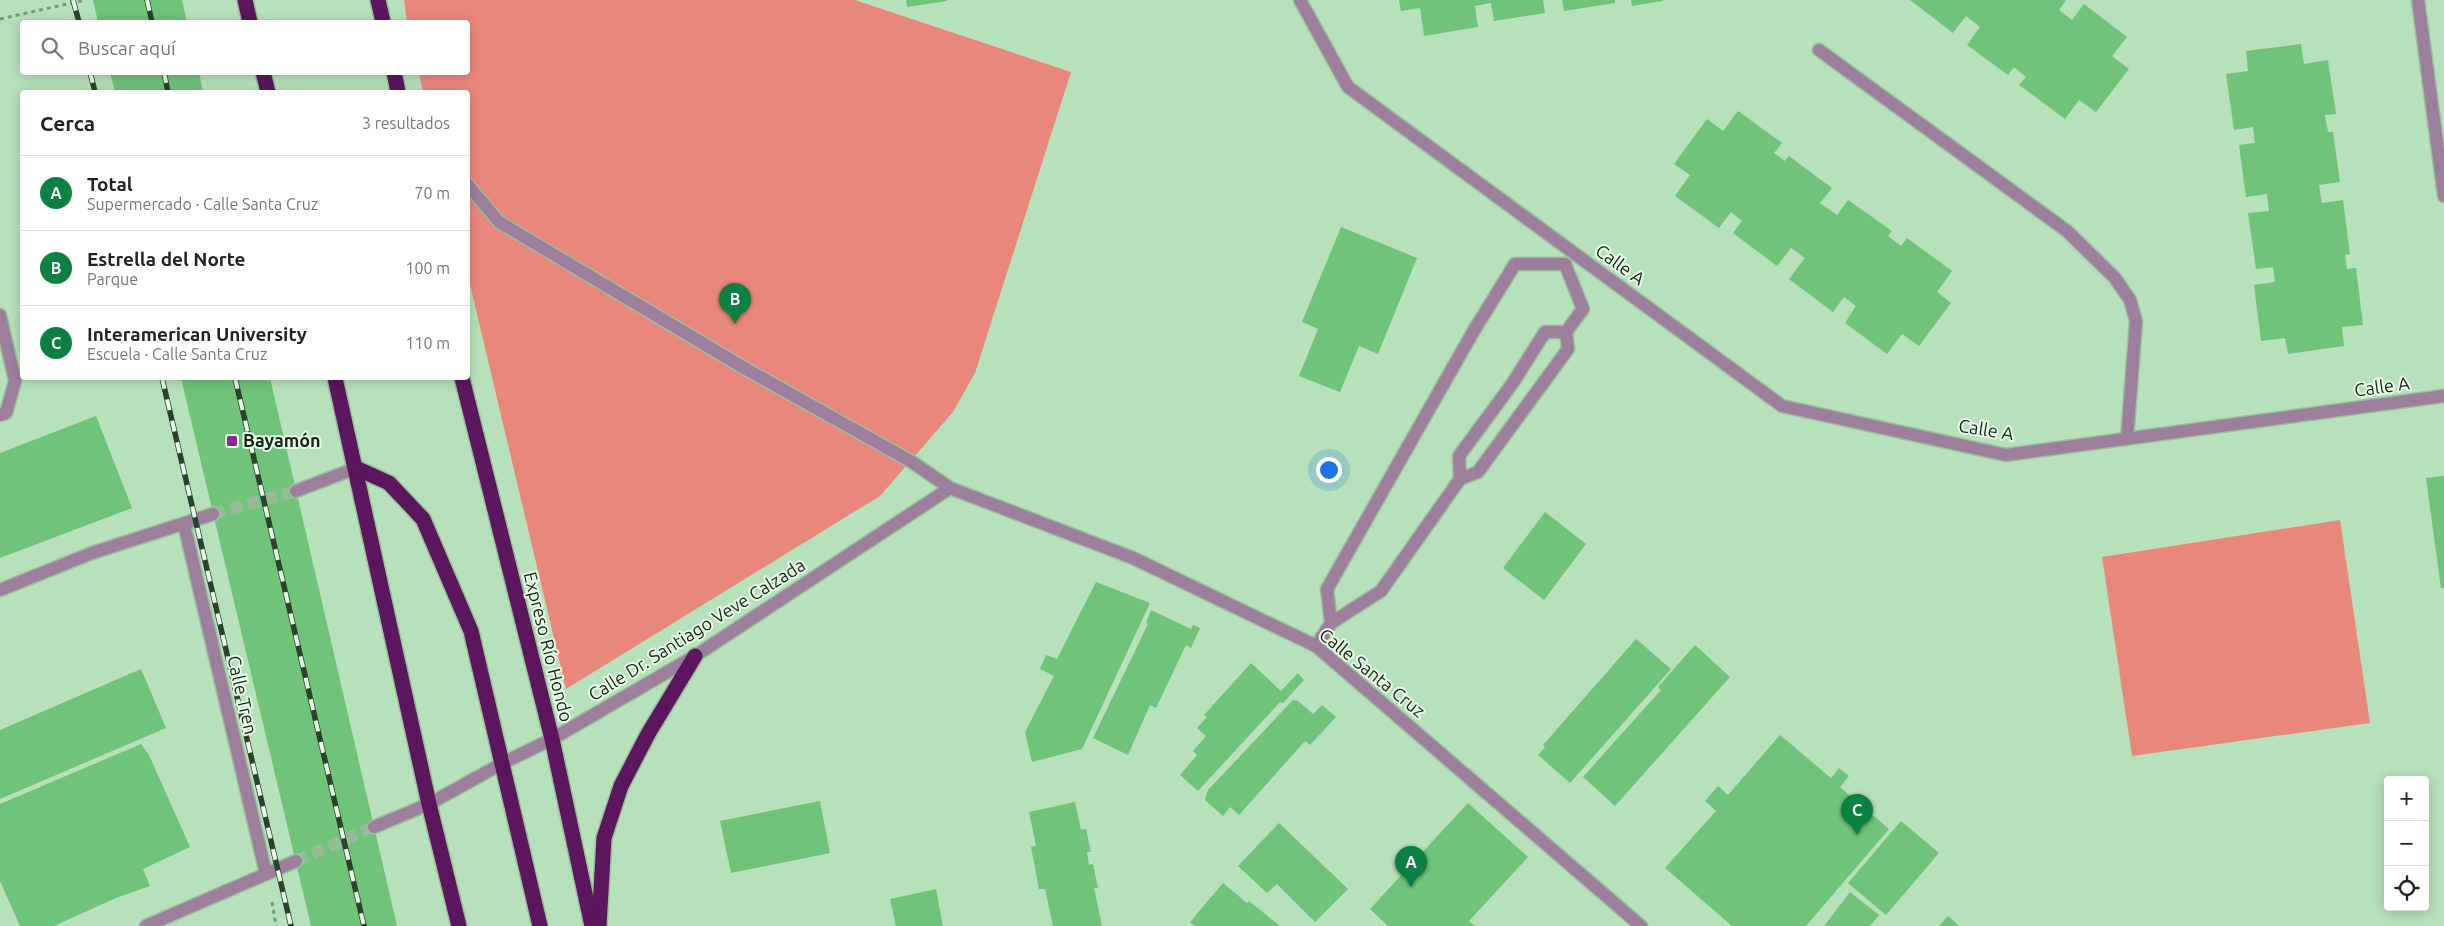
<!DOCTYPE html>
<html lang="es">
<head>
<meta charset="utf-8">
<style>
	body { margin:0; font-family:Ubuntu,sans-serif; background:#f6f6f6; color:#222 }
	.controls { position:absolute; right:15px; bottom:15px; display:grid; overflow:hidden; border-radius:5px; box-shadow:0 2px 12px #0003 }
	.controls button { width:45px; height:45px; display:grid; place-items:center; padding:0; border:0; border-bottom:1px solid #e0e0e0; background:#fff; color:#222; font:25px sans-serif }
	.you { position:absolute; left:1328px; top:469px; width:18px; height:18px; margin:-12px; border:4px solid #fff; border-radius:50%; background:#1a73e8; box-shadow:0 0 0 8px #1a73e833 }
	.badge { display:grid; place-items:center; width:32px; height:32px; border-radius:50%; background:#0b8043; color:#fff; font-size:16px; font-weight:700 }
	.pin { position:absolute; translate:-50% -41px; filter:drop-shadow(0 1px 2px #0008) }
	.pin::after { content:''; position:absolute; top:26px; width:18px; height:15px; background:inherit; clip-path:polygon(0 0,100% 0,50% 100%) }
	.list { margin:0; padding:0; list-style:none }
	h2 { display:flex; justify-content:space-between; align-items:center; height:65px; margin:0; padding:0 20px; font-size:21px }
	h2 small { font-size:16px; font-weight:400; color:#767676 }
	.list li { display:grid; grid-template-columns:32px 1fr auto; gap:15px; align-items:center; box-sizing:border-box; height:75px; padding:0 20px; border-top:1px solid #e0e0e0 }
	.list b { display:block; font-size:19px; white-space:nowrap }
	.list p { margin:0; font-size:16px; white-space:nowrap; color:#767676 }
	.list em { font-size:16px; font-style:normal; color:#767676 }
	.icon { flex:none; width:28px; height:28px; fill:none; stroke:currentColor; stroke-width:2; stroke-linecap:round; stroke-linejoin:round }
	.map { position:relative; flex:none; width:2444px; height:926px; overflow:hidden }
	.search { position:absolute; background:#fff; box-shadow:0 2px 12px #0003; left:20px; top:20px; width:450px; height:55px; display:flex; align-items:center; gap:12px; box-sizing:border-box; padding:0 18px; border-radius:5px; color:#767676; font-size:19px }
	.panel { position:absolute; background:#fff; box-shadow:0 2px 12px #0003; left:20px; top:90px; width:450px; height:290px; border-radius:5px }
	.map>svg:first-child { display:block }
</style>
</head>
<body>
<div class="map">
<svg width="2444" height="926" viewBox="0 0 2444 926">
	<rect width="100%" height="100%" fill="#b6e1ba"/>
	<g fill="#ea877c">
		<polygon points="404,0 855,0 1071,72 975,373 953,412 880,496 566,689 468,276 468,92 423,92 419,73 468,72 468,22 407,22"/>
		<polygon points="2340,520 2370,723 2132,756 2102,557"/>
	</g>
	<g fill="#6fc37a">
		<polygon points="93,0 182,0 187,22 98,22"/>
		<polygon points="906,0 947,0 947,1 907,7"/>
		<polygon points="1399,0 1543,0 1545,13 1494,21 1491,3 1475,6 1478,27 1424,36 1420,8 1401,11"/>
		<polygon points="1562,0 1615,0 1615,3 1564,11"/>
		<polygon points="1631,0 1663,0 1663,1 1632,6"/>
		<polygon points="1910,0 2066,0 2059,10 2072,20 2084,4 2127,37 2112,56 2129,69 2096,112 2079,100 2065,119 2019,85 2026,77 2014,67 2008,75 1967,45 1980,27 1971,20 1966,16 1953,33"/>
		<polygon points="2301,44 2304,64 2328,60 2336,114 2325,115 2328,132 2333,132 2340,182 2319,185 2322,203 2343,200 2350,254 2345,255 2347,269 2356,268 2363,325 2342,327 2344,346 2288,354 2285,338 2261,341 2254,285 2275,282 2273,267 2256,269 2248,213 2269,211 2267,194 2246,197 2239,145 2255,143 2253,127 2234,130 2226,74 2248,71 2246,51"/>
		<polygon points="110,72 199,72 203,92 115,92"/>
		<polygon points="1738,111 1782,143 1774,153 1785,161 1789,156 1832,188 1820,203 1837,215 1848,200 1892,231 1888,236 1901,246 1907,238 1952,271 1937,292 1951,303 1919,346 1902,334 1887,354 1845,323 1856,306 1844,297 1833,312 1789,279 1805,258 1791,248 1777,266 1733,233 1742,221 1731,212 1719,228 1675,196 1690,175 1674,164 1707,119 1723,131"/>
		<polygon points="1341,227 1417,258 1378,354 1359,346 1340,392 1299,376 1318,329 1302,322"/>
		<polygon points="181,378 270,378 397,926 311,926"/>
		<polygon points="96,416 132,508 0,558 0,453"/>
		<polygon points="2444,476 2444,588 2441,588 2426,478"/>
		<polygon points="1545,512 1586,544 1544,600 1503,568"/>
		<polygon points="1096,582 1150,603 1082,749 1032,762 1025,732 1054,676 1040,669 1046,655 1057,659"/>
		<polygon points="1151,610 1191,629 1193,625 1200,628 1191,648 1186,645 1156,708 1150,705 1128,755 1093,738 1148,624 1146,623"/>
		<polygon points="1636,639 1671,669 1570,783 1538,755 1545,747 1543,745"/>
		<polygon points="1695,645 1730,677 1615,806 1583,777 1661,690 1658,687"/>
		<polygon points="1251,663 1281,691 1298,673 1304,680 1283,703 1280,702 1198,791 1180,775 1197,755 1193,751 1206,736 1197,728 1207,717 1204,715"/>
		<polygon points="141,669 166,728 0,799 0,730"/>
		<polygon points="1293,700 1298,701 1313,714 1322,705 1336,717 1310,745 1305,741 1239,815 1230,807 1223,816 1205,800 1208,790"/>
		<polygon points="1780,735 1831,778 1839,768 1849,776 1840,787 1889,829 1806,926 1732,926 1665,868 1716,811 1705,801 1718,786 1728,795"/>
		<polygon points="141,744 149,755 190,847 143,869 150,886 116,898 54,926 20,926 0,881 0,804"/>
		<polygon points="820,801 830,853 731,873 720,821"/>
		<polygon points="1075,802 1081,830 1086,829 1091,852 1087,852 1089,865 1093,864 1098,888 1094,888 1102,926 1053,926 1045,889 1039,889 1031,847 1036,846 1029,812"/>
		<polygon points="1468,803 1528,857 1469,921 1475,926 1388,926 1370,909"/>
		<polygon points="1901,821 1939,853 1886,915 1848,883"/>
		<polygon points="1279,823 1348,889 1315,922 1277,884 1267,893 1238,866"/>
		<polygon points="1223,883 1247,903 1249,901 1280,926 1195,926 1190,922"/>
		<polygon points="936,889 943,926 896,926 890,899"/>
		<polygon points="1850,892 1879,915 1870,926 1824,926"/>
		<polygon points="1948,916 1959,926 1939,926"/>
	</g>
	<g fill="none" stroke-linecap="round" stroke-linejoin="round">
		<g stroke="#96bb99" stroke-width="12" stroke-dasharray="12 6" stroke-linecap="butt">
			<polyline points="213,514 296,491"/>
			<polyline points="296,861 374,827"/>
		</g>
		<defs>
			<g id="minor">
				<polyline points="1300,0 1348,87 1782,406 2006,455 2444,396"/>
				<polyline points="2418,0 2444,196"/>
				<polyline points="1819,50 2067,231 2115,278 2130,300 2136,321 2127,439"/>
				<polyline points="468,185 499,222 746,369 912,462 950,488 1133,558 1316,646 1641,926"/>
				<polyline points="0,315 15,381 6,413 0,415"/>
				<polyline points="1460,479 1459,456 1512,384 1545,332 1566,332"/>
				<polyline points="296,491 356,468"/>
				<polyline points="184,524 266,874"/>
				<polyline points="0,590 92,553 213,514"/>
				<polyline points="1331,623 1327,589 1473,332 1515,264 1565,264"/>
				<polyline points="1316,646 1331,623 1381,591 1460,479 1478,472 1568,349 1566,332 1583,309 1565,264"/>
				<polyline points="374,827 429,804 503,763 552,739 695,656 950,488"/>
				<polyline points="146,926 296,861"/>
			</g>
			<g id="highway">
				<polyline points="245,0 250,22"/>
				<polyline points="378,0 383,22"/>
				<polyline points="263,72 268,92"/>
				<polyline points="394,72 398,92"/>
				<polyline points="335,378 429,804 459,926"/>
				<polyline points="462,378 552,739 592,926"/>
				<polyline points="356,468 389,483 423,519 471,631 540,926"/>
				<polyline points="599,926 604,838 621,786 648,734 695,656"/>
			</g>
		</defs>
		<use href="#minor" stroke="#99bf9d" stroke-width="15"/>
		<use href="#highway" stroke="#99bf9d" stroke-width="18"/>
		<g stroke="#77987a" stroke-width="3" stroke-dasharray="4 4" stroke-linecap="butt">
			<polyline points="0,19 85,0"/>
			<polyline points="272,902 276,926"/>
		</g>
		<use href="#minor" stroke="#9e7e9d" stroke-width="12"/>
		<use href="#highway" stroke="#5b165d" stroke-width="15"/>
		<defs>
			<g id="rail">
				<polyline points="73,0 79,22"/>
				<polyline points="147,0 152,22"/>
				<polyline points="90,72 95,92"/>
				<polyline points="164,72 168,92"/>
				<polyline points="162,378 291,926"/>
				<polyline points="235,378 364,926"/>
			</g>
		</defs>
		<use href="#rail" stroke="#2c402e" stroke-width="5.5"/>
		<use href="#rail" stroke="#e6fce7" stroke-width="4" stroke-dasharray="11" stroke-linecap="butt"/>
	</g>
	<rect fill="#8c278d" stroke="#e6fce7" stroke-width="2" x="226" y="435" width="12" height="12" rx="2.5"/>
	<g text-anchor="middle" stroke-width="4" stroke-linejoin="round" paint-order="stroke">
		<g font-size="18" fill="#152517" stroke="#e6fce7">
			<text transform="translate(1620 265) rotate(36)" y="6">Calle A</text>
			<text transform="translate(2382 387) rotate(-8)" y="6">Calle A</text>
			<text transform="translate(1986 430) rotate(9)" y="6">Calle A</text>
			<text transform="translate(697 630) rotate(-32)" y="6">Calle Dr. Santiago Veve Calzada</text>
			<text transform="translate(548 647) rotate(76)" y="6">Expreso Río Hondo</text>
			<text transform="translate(1372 673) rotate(39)" y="6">Calle Santa Cruz</text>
			<text transform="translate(242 695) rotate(77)" y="6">Calle Tren</text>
		</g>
		<g font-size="18" font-weight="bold" fill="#152517" stroke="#e6fce7" text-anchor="start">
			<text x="243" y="447">Bayamón</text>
		</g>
	</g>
</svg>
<div class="controls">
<button>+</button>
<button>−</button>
<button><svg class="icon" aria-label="locate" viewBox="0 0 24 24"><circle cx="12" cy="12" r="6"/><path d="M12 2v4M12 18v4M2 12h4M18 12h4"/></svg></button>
</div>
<div class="you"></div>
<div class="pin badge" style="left:1411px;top:887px">A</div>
<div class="pin badge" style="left:735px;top:324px">B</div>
<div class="pin badge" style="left:1857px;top:835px">C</div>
<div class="search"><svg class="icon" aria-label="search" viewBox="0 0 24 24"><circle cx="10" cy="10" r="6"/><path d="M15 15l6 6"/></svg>Buscar aquí</div>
<section class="panel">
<h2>Cerca<small>3 resultados</small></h2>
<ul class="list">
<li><span class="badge">A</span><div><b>Total</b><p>Supermercado · Calle Santa Cruz</p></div><em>70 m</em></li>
<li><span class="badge">B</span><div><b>Estrella del Norte</b><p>Parque</p></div><em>100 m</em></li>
<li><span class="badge">C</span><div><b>Interamerican University</b><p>Escuela · Calle Santa Cruz</p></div><em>110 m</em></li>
</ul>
</section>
</div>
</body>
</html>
